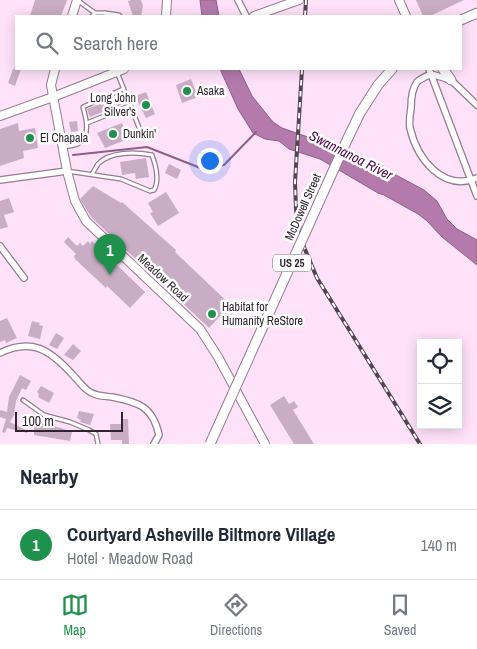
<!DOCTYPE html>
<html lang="en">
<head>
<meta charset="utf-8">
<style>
	body { margin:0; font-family:"Archivo Narrow",sans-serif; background:#f6f6f7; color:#1f2937 }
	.controls { position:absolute; right:15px; bottom:15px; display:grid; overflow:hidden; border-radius:0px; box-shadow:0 2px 12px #0003 }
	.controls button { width:45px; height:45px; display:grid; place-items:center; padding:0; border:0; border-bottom:1px solid #e0e1e3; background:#fff; color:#1f2937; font:25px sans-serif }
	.scale { position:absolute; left:15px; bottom:12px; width:108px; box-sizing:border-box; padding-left:5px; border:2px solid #30252e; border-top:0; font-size:14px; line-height:18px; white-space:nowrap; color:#30252e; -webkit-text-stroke:4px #fff; paint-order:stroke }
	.you { position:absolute; left:209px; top:160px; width:18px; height:18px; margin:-12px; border:4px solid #fff; border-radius:50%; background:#1a73e8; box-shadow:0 0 0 8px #1a73e833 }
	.badge { display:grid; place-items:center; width:32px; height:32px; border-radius:50%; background:#1e914c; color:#fff; font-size:16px; font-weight:700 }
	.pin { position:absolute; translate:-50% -41px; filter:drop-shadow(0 1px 2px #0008) }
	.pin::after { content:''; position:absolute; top:26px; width:18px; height:15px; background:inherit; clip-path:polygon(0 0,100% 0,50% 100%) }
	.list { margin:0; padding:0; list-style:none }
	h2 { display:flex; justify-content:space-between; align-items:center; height:65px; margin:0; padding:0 20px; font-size:21px }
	h2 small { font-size:16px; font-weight:400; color:#747a83 }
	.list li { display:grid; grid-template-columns:32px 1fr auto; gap:15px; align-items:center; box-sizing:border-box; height:70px; padding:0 20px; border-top:1px solid #e0e1e3 }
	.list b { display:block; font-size:19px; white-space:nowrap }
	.list p { margin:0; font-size:16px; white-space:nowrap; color:#747a83 }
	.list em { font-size:16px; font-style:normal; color:#747a83 }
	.icon { flex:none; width:28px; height:28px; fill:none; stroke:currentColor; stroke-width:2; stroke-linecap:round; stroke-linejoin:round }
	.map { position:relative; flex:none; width:477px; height:444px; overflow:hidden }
	.search { position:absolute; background:#fff; box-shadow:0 2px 12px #0003; left:15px; right:15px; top:15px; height:55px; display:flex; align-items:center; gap:12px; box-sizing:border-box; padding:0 18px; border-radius:0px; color:#747a83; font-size:19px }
	.sheet { height:135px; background:#fff }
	nav { display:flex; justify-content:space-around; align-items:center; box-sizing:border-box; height:70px; border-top:1px solid #e0e1e3; background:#fff; font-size:14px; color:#747a83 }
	nav a { display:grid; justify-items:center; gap:2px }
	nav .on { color:#1e914c }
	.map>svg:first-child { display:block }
</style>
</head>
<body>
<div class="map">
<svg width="477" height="444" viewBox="0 0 477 444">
	<rect width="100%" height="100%" fill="#ffe2fa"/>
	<g fill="#b37aab" stroke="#8c6086">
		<polygon points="200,0 216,0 219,16 202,16"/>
		<polygon points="220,69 239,69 252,96 273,122 282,128 325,143 372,167 396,175 424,190 437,201 447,219 457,229 477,240 477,265 442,237 427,221 418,214 384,195 378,193 320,159 289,149 279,141 265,139 253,133 238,109"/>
	</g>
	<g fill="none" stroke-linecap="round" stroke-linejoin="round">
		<polyline stroke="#8c6086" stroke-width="2" points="73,155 147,147 203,169 224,165 256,132"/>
	</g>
	<g fill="#c9adc4">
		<polygon points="35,0 67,0 61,16 30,16"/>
		<polygon points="131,0 141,0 143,6 141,16 133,16 128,1"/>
		<polygon points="416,0 464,0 430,16 423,16"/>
		<polygon points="13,69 21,69 15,86 8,83"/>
		<polygon points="191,79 198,97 182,103 176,85"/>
		<polygon points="146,92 155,114 146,118 135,96"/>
		<polygon points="118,97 121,105 90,117 87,109"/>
		<polygon points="77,121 78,131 71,132 69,122"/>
		<polygon points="18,123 19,131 35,128 38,148 23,151 24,158 0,166 0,129"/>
		<polygon points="122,123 128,139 105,148 97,133"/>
		<polygon points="146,158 149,177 136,179 135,173 122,175 120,162"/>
		<polygon points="169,164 181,170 177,179 165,173"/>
		<polygon points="93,186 121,203 122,202 176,250 175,252 236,310 228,317 223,313 209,328 91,217 80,199"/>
		<polygon points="166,192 179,213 158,226 150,213 153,212 148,203"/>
		<polygon points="9,198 14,212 4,215 8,227 0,229 0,201"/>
		<polygon points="68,237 77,246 80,243 83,246 88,241 90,244 92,241 145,292 130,308 107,286 106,288 75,259 74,256 76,254 64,242"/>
		<polygon points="7,318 17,338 6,343 5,340 0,342 0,321"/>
		<polygon points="32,321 40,323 39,325 43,326 40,339 28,336"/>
		<polygon points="56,333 64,338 57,349 49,345"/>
		<polygon points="73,344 81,351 73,360 64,355"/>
		<polygon points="20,375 31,381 26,390 22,388 16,401 14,415 10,422 28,431 27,433 7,428 5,433 2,432 6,419 0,417 0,410 7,412 9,397"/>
		<polygon points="41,386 54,393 49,403 38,397 39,394 37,392"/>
		<polygon points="284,396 289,404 294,401 298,407 293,410 314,444 294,444 270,405"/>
		<polygon points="79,411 94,414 90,425 80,422 81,420 77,418"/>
		<polygon points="121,419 128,419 129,444 122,444 122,440 111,440 110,424 121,424"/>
		<polygon points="36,422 61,428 72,432 70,441 34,435 34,426 36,426"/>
	</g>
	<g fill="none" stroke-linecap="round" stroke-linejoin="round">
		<defs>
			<g id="service">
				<polyline points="77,0 95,13"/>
				<polyline points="105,13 119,15 120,16"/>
				<polyline points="92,16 95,13 105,13 107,16"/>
				<polyline points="117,72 140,130"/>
				<polyline points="87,123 129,106"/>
				<path d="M63,147C68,146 75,146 79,143C91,136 86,118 83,107L123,89"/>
				<path d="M67,171L121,179L150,191L154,190C160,180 156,166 152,155C136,152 110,151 98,164C96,167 94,171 92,174"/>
				<polyline points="23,400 44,415 70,422 89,430 96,434 98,444"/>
			</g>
			<g id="minor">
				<polyline points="238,0 246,16"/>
				<polyline points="429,69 477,196"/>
				<path d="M477,105L451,80L431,74C427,76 420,79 417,82C412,89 411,100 411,108C410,114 409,122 410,128C417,158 442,192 477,178"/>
				<polyline points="0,180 67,171"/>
				<polyline points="0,246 24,278"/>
				<path d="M0,353C31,338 49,349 71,373C76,378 81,385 87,390C94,396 103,396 112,397C139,402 153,407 159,435L154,444"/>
			</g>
			<g id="secondary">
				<polyline points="399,0 406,16"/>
				<polyline points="72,16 77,0"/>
				<polyline points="166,16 167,0"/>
				<polyline points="254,16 299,0"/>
				<polyline points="55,69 51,85 67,171 75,201 86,221 200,329 218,357 265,444"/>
				<polyline points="0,116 53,97 124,69"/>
			</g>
			<g id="primary">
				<polyline points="461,20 477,13"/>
				<polyline points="443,69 451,80"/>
				<polyline points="378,85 392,69"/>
			</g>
		</defs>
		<use href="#service" stroke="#957b91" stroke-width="5.5"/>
		<use href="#minor" stroke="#957b91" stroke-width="8"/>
		<use href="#secondary" stroke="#957b91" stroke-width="10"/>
		<use href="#primary" stroke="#957b91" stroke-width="11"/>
		<use href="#service" stroke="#fff" stroke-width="3"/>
		<use href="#minor" stroke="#fff" stroke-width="5.5"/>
		<use href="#secondary" stroke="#fff" stroke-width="8"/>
		<use href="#primary" stroke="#fff" stroke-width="9"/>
		<defs>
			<g id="rail">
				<polyline points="305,16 306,0"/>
				<polyline points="302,69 295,182 296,210 304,247 317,278 420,444"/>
			</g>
		</defs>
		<use href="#rail" stroke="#534551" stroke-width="4"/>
		<use href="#rail" stroke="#fff" stroke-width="2" stroke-dasharray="5.5" stroke-linecap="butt"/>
		<defs>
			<polyline id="primary-bridge" points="210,444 347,140 360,113 378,85"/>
		</defs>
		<use href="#primary-bridge" stroke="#957b91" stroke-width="11" stroke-linecap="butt"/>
		<use href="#primary-bridge" stroke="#fff" stroke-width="9"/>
	</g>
	<g fill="#1e914c" stroke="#fff" stroke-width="2">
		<circle cx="187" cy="91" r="5"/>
		<circle cx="146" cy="105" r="5"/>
		<circle cx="113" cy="134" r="5"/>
		<circle cx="30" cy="138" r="5"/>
		<circle cx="212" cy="314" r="5"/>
	</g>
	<g text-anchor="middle" stroke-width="5" stroke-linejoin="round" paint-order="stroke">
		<rect fill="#fff" stroke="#6e666d" stroke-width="1" x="273" y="254.5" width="38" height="17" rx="4"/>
		<g font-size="11" font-weight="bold" fill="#30252e">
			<text x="292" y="267">US 25</text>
		</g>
		<g font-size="12" fill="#30252e" stroke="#fff" text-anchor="start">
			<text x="197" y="95">Asaka</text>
			<text x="136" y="102" text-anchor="end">Long John<tspan x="136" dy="14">Silver's</tspan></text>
			<text x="123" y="138">Dunkin'</text>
			<text x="40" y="142">El Chapala</text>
			<text x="222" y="311">Habitat for<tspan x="222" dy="14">Humanity ReStore</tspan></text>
		</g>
		<g font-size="12" fill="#30252e" stroke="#fff">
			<text transform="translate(303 207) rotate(-66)" y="4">McDowell Street</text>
			<text transform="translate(163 278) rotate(43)" y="4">Meadow Road</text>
		</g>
		<g font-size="14" font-style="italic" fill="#4c0548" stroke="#fff">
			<text transform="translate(351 155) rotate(27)" y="5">Swannanoa River</text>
		</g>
	</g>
</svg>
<div class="controls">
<button><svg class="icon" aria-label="locate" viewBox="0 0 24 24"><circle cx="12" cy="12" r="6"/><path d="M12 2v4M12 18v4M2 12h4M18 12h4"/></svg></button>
<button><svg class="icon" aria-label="layers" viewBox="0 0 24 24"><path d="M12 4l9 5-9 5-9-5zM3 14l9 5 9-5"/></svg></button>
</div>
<div class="scale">100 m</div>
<div class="you"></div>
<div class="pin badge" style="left:110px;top:275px">1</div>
<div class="search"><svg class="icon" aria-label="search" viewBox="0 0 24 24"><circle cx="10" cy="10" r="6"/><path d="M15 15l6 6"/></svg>Search here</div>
</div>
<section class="sheet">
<h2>Nearby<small></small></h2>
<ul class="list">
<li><span class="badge">1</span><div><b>Courtyard Asheville Biltmore Village</b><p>Hotel · Meadow Road</p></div><em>140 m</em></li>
</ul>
</section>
<nav>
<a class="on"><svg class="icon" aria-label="map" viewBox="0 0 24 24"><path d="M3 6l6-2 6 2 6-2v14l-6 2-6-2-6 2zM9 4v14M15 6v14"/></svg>Map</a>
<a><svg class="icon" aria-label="directions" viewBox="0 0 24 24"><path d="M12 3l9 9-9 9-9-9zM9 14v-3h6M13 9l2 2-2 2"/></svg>Directions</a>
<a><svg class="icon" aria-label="saved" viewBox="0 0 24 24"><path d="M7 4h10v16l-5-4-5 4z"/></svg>Saved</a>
</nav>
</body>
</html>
